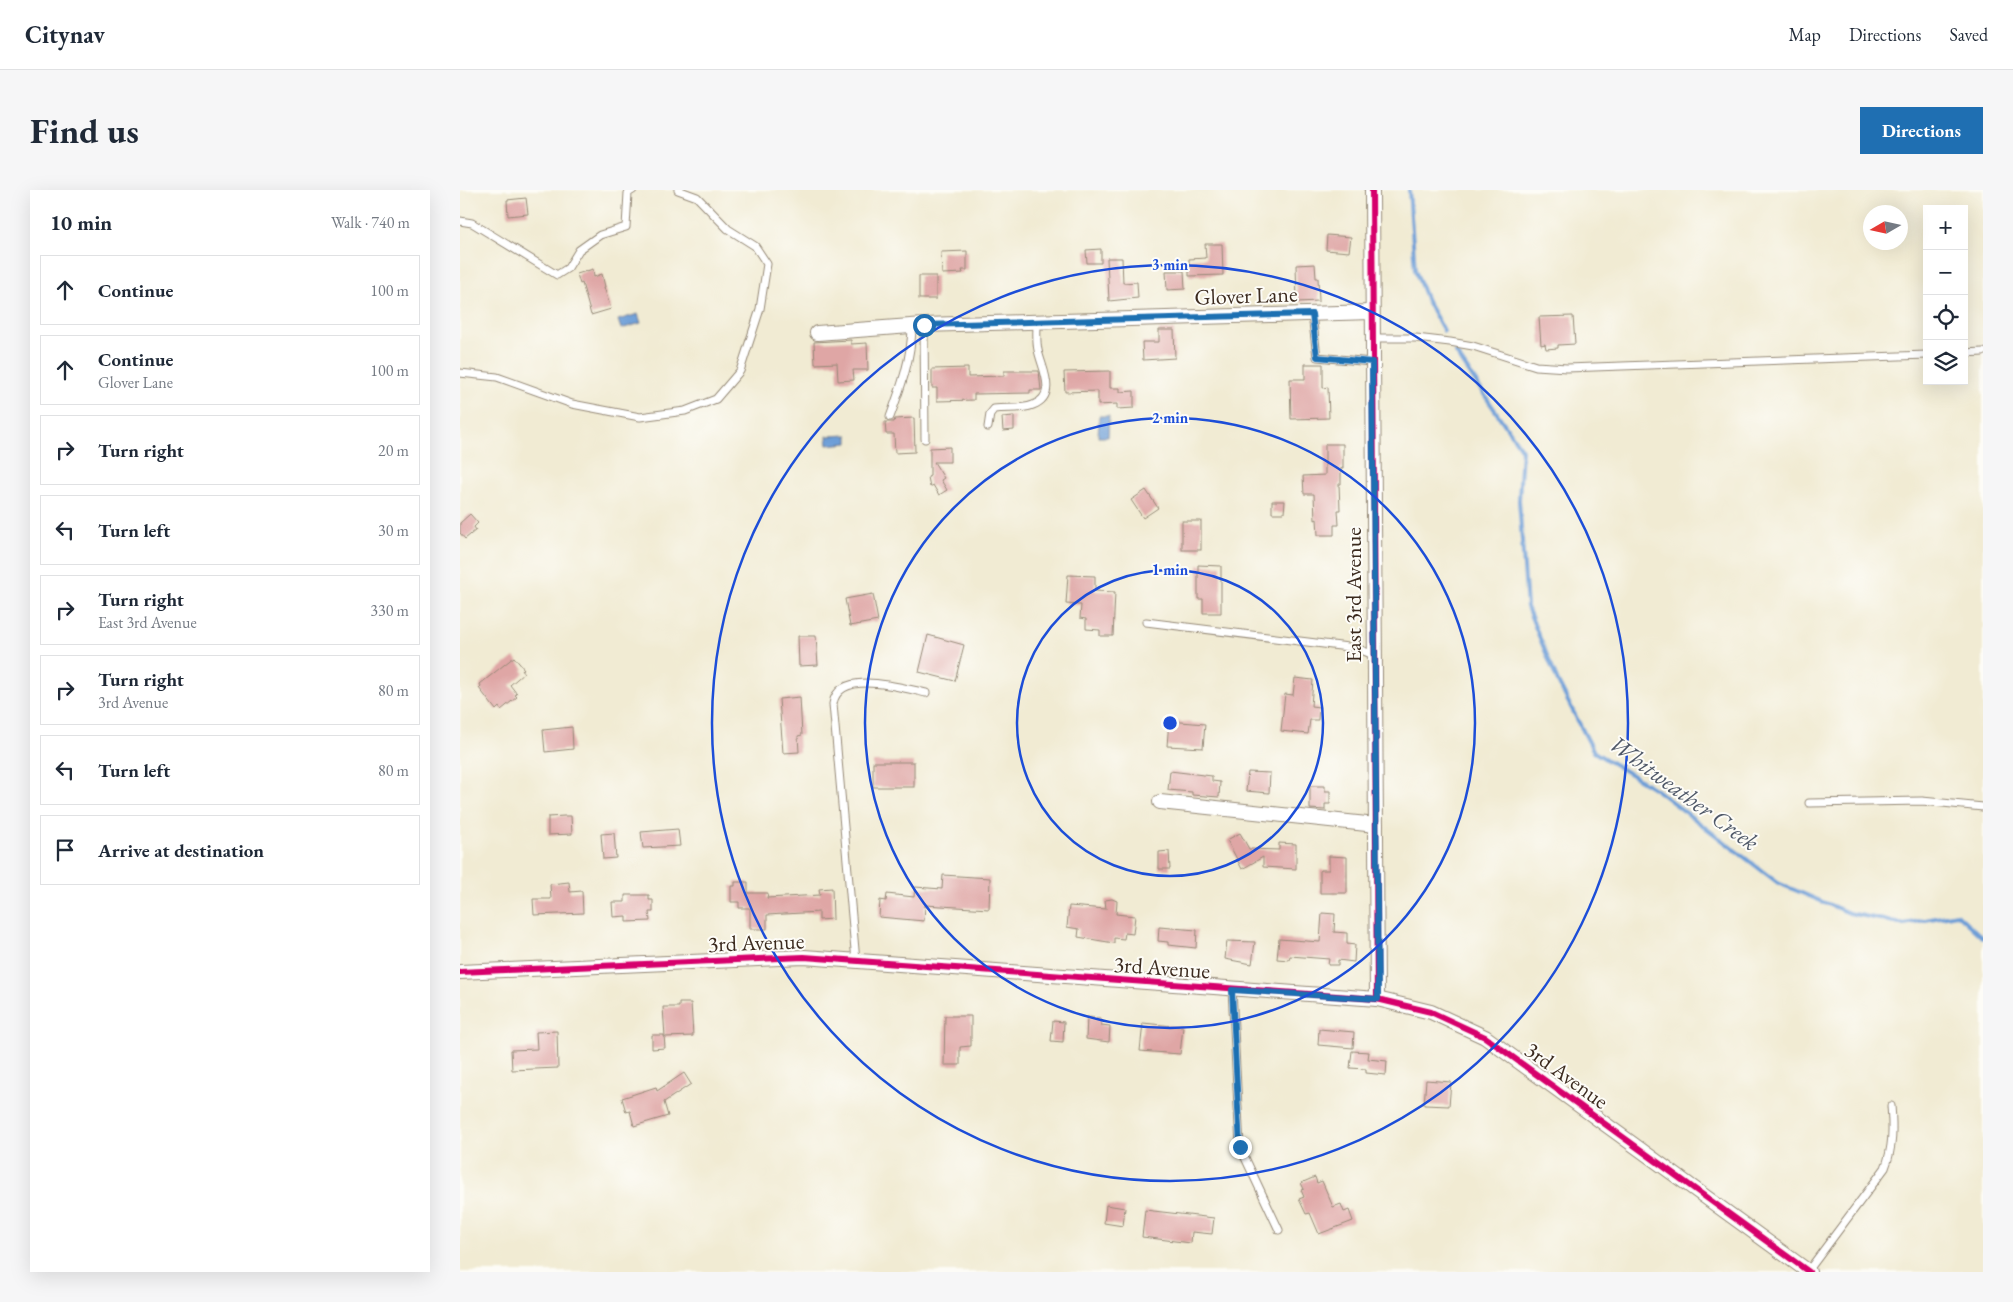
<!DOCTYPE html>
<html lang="en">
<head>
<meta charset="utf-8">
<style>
	body { margin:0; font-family:"EB Garamond",serif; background:#f6f6f7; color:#1f2937 }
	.controls { position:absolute; right:15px; top:15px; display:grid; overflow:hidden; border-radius:0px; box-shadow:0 5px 20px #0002 }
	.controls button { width:45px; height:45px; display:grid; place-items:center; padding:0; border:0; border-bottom:1px solid #e0e1e3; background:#fff; color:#1f2937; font:25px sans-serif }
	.compass { position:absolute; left:1403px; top:15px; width:45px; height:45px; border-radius:50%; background:#fff; box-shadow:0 5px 20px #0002; rotate:261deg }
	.stop { position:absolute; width:15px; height:15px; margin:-11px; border:4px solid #1f6fb2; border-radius:50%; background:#fff }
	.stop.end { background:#1f6fb2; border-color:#fff; box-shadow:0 1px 5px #0008 }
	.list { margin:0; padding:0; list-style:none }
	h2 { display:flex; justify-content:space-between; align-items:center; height:65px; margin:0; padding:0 20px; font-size:21px }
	h2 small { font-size:16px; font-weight:400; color:#747a83 }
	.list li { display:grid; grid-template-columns:32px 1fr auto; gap:15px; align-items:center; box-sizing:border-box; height:70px; margin:0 10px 10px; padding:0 10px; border:1px solid #e0e1e3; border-radius:0px }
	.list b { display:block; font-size:19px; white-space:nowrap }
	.list p { margin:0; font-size:16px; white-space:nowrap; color:#747a83 }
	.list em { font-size:16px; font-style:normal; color:#747a83 }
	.icon { flex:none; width:28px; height:28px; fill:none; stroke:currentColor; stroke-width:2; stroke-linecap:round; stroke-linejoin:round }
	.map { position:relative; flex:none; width:1523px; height:1082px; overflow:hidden; border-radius:0px }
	header { display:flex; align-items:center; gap:30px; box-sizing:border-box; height:70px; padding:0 25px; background:#fff; border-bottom:1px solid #e0e1e3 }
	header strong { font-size:24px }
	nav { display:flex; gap:28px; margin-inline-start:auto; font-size:18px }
	.intro { display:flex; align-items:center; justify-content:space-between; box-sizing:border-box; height:120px; padding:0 30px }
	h1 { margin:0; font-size:35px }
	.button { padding:12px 22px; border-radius:0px; background:#1f6fb2; color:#fff; font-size:18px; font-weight:700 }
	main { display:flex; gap:30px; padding:0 30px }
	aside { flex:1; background:#fff; border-radius:0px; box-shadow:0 5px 20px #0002 }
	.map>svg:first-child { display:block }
</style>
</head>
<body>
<header>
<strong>Citynav</strong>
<nav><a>Map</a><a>Directions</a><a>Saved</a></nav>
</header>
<div class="intro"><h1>Find us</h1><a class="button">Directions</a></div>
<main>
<aside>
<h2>10 min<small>Walk · 740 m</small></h2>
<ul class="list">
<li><svg class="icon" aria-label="ahead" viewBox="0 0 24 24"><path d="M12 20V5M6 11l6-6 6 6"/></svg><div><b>Continue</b></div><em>100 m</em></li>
<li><svg class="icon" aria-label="ahead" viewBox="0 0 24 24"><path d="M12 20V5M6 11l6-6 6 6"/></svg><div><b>Continue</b><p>Glover Lane</p></div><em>100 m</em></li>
<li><svg class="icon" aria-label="right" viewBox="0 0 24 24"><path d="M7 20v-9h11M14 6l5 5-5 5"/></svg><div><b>Turn right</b></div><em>20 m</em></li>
<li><svg class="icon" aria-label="left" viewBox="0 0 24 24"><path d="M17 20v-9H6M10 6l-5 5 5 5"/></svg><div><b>Turn left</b></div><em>30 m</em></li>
<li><svg class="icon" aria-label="right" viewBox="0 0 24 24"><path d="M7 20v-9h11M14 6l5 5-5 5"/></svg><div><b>Turn right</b><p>East 3rd Avenue</p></div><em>330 m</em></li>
<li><svg class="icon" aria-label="right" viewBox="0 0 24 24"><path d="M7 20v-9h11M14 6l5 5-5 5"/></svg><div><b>Turn right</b><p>3rd Avenue</p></div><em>80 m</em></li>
<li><svg class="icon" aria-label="left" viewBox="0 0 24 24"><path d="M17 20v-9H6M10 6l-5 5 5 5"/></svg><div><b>Turn left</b></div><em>80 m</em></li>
<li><svg class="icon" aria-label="arrive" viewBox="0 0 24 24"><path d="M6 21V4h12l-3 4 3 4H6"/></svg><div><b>Arrive at destination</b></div></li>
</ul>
</aside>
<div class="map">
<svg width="1523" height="1082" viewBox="0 0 1523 1082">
	<rect width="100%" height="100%" fill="#fdfcf7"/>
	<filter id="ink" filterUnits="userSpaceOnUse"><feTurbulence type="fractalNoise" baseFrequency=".02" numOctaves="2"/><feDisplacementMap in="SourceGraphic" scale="10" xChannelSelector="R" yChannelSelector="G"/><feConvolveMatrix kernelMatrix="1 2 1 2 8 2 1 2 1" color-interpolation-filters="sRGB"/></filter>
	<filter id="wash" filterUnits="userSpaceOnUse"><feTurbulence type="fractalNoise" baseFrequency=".0096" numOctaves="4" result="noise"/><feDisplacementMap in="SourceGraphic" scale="20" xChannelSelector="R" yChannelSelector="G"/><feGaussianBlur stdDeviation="1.12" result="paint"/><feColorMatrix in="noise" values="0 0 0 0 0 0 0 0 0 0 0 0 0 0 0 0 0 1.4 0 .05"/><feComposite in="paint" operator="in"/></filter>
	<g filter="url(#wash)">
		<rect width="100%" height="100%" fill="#f1ebd3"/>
		<g fill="#6d9ed7" stroke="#54647a">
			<polygon points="178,124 181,133 161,139 158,130"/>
			<polygon points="639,226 649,226 648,247 638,247"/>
			<polygon points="388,245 388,253 368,255 367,246"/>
		</g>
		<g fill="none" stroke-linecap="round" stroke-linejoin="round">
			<g stroke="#6d9ed7" stroke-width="4">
				<polyline points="949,0 955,80 967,111 984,141"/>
				<polyline points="996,163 1062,260 1059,310 1067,417 1098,492 1134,562 1195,599 1318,693 1389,723 1444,734 1497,724 1523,748"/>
			</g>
		</g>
		<g id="blocks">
			<g fill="#dfa6a5">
				<polygon points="66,8 68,24 48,26 47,10"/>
				<polygon points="867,45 891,47 889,62 866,60"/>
				<polygon points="745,54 762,54 763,85 729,86 729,69 746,68"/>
				<polygon points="641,59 641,73 627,73 626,60"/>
				<polygon points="507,61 507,80 502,80 503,83 482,84 481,62"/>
				<polygon points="647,68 662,68 663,93 677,92 678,108 649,111"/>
				<polygon points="855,74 856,88 858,88 859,111 837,112 836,75"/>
				<polygon points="133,79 134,87 142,84 145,97 144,97 151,119 131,125 122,93 120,94 117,84"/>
				<polygon points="706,81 724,81 725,99 707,100"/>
				<rect x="459" y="86" width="17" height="23"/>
				<polygon points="1113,126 1115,154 1098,155 1098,158 1086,159 1085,154 1081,155 1079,127"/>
				<polygon points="699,140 714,140 715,168 683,170 682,152 699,152"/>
				<polygon points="391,150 391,154 407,153 408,180 393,180 394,190 378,191 377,173 355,174 354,152"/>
				<polygon points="845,174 863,174 863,198 868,197 869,228 831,229 830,189 845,189"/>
				<polygon points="508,178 508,187 544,186 544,181 579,181 581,200 570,200 570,203 514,204 514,210 477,211 477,198 472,198 472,179"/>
				<polygon points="650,181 650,198 660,198 660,202 674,201 674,218 657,219 657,214 638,215 638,201 605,202 604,182"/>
				<polygon points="554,226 554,240 543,241 542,227"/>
				<polygon points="454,228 455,262 435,263 434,244 426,244 425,232 434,232 435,229"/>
				<polygon points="865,254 883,254 883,278 881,278 881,294 879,294 880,320 878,320 879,335 874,335 874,345 858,345 857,329 855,330 854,304 844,304 843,286 865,285"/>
				<polygon points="490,257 490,272 474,272 484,288 481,290 487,300 479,305 473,295 470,297 468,287 470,286 470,258"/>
				<polygon points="686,300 698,318 683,328 671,310"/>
				<polygon points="812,311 825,311 824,323 812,323"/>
				<polygon points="10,324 18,333 14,337 16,340 5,349 0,343 0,333"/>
				<rect x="722" y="331" width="19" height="29"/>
				<polygon points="738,375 761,376 761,423 743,423 743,409 738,409"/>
				<polygon points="608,385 635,386 635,401 655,402 653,446 640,446 640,440 626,439 626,429 620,428 621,415 606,414"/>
				<polygon points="413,404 418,431 390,436 385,409"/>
				<polygon points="468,445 504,455 495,491 459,482"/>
				<polygon points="338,446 356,446 358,475 339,476"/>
				<polygon points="54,467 64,479 62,480 64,483 50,495 57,504 55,505 57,507 41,520 39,517 36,520 19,498 21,496 20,494"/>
				<polygon points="835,488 853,490 851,516 859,517 858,530 850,530 848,544 821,541 825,504 833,505"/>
				<polygon points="340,507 342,545 338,546 339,562 323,563 319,509"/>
				<polygon points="709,531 745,534 743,558 707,556"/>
				<polygon points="112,537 113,559 85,562 83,540"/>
				<rect x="413" y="572" width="41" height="25"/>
				<polygon points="710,581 752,586 752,591 760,592 759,607 732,605 732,602 708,600"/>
				<polygon points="788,582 810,583 809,603 786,601"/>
				<polygon points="850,596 865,596 865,601 870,601 870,614 865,614 865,620 850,619"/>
				<polygon points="104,626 111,626 112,644 88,645 88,627"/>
				<polygon points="218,639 220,656 183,658 181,642"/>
				<polygon points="154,643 156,668 143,669 141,644"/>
				<polygon points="780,643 789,659 819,660 819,653 836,654 836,679 803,677 803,667 782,679 767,650"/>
				<polygon points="709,661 710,679 699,679 699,662"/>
				<polygon points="869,666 887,667 887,703 860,703 860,680 869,680"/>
				<polygon points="483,685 530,688 529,719 465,715 464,731 419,727 420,710 426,711 427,704 454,707 455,697 482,699"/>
				<polygon points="109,692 110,702 122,701 123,723 74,725 73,709 91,709 90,694"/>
				<polygon points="275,692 288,692 288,703 308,703 307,708 360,705 359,699 372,698 373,729 359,730 359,722 307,725 307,739 290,739 290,718 279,718 279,712 271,712 271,696 275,696"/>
				<polygon points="165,705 189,705 189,710 193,710 193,722 189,722 190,731 166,732 166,726 153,727 152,712 165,712"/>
				<polygon points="652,709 657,711 656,724 675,726 673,744 665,743 664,749 654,748 654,753 618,747 619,739 607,737 609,716 646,719 645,710"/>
				<polygon points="862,723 875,724 874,742 887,743 887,754 895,755 894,772 878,770 878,775 868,775 869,769 830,766 829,770 817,769 819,749 860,752"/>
				<polygon points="699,737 737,740 736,758 708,755 708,752 698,751"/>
				<polygon points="767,751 795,752 792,774 765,769"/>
				<polygon points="219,813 231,813 233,846 205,847 203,817 219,817"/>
				<polygon points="485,826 511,826 511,856 500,857 500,875 484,875"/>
				<polygon points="627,827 641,828 641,835 650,836 649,852 626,849"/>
				<polygon points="593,831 604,832 603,852 591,851"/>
				<polygon points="683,833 723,837 720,864 680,861"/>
				<polygon points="859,839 894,842 893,858 858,855"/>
				<polygon points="97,841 98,878 52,880 51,860 77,859 76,842"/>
				<polygon points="192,845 204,845 205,858 192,859"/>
				<polygon points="892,861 909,862 908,869 927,871 926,885 906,883 906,879 890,878"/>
				<polygon points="224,883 231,894 204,912 208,926 174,936 170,921 166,922 162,908 196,897 197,901"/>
				<polygon points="966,890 991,892 989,916 964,915"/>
				<polygon points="855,987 857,993 862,991 873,1017 881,1014 884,1022 889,1020 893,1031 859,1044 850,1023 846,1024 839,1009 844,1007 841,1000 844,999 841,993"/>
				<polygon points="646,1015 665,1018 663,1036 644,1033"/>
				<polygon points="685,1020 754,1028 752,1044 732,1042 731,1053 682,1047"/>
			</g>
		</g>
	</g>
	<g filter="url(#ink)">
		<use href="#blocks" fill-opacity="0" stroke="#968a78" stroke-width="1"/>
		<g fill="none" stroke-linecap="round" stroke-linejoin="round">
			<defs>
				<g id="lane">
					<polyline points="0,31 12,33 97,85 108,78 119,60 140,45 166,37 168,3 173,0"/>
					<polyline points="852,124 857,167 912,172"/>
					<polyline points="464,135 465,249"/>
					<polyline points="912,148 956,148 990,152 1013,156 1076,176 1107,178 1467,165"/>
					<polyline points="1504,163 1523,162"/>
					<polyline points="0,183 37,187 112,214 180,227 225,221 256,209 280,181 300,119 307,74 295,56 268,39 237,7 218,0"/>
					<path d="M430,227C441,197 452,167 452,135"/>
					<path d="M528,237L530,224L534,219C546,217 561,220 573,215C599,205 581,177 578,160C576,151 577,141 577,132"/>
					<polyline points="686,432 896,458 914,465"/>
					<polyline points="1349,613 1462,611 1523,617"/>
					<path d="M396,771L373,514C378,478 443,498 466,503"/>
					<polyline points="772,799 780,957 819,1040"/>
					<path d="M1348,1081L1425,978C1433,958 1433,938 1431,916"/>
				</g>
				<g id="street">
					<polyline points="912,0 917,809"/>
					<polyline points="357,143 464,135 912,122"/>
					<polyline points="700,612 916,635"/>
					<polyline points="0,782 344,767 917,809 971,822 1025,847 1349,1082"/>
				</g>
			</defs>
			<use href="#lane" stroke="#968a78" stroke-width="9"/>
			<use href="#street" stroke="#968a78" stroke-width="16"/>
			<use href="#lane" stroke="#fff" stroke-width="7"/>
			<use href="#street" stroke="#fff" stroke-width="14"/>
			<defs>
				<g id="cycleway">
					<polyline points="912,0 917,809"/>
					<polyline points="0,782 344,767 917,809 971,822 1025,847 1349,1082"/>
				</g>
			</defs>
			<use href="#cycleway" stroke="#fdfcf7" stroke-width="9"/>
			<use href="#cycleway" stroke="#d6006c" stroke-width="6"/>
		</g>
	</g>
	<g fill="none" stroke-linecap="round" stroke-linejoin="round" filter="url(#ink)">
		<polyline stroke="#1f6fb2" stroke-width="6" points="464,135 852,124 857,167 912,172 918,809 772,800 780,957"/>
	</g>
	<g fill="none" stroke="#1d4ed8" stroke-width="2.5">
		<circle cx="710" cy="533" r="153"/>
		<circle cx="710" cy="533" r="305"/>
		<circle cx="710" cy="533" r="458"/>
	</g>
	<g text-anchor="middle" stroke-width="4" stroke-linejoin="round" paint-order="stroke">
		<g font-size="22" fill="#3b2a1e" stroke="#fdfcf7">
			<text transform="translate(786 105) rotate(-2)" y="8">Glover Lane</text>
			<text transform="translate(893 405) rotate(-90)" y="8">East 3rd Avenue</text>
			<text transform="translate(296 752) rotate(-2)" y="8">3rd Avenue</text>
			<text transform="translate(702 777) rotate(4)" y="8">3rd Avenue</text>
			<text transform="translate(1107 885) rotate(36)" y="8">3rd Avenue</text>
		</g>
		<g font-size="24" font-style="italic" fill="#4f5868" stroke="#fdfcf7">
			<text transform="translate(1224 603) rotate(36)" y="8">Whitweather Creek</text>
		</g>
	</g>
	<circle cx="710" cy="533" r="8" fill="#1d4ed8" stroke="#fdfcf7" stroke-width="2.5"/>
	<g font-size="15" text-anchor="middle" font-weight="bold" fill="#1d4ed8" stroke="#fdfcf7" stroke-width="4" stroke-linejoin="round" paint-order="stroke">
		<text x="710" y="80">3 min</text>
		<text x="710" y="233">2 min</text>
		<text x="710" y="385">1 min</text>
	</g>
</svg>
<div class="controls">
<button>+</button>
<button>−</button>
<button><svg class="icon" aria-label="locate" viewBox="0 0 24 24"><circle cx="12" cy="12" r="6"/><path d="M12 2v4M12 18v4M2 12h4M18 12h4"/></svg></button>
<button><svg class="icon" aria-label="layers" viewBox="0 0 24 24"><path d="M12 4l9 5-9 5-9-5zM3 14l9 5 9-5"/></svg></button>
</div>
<svg class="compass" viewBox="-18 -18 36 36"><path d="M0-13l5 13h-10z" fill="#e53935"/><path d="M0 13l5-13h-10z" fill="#747a83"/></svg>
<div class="stop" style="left:464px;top:135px"></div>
<div class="stop end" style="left:780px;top:957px"></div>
</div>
</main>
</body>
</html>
